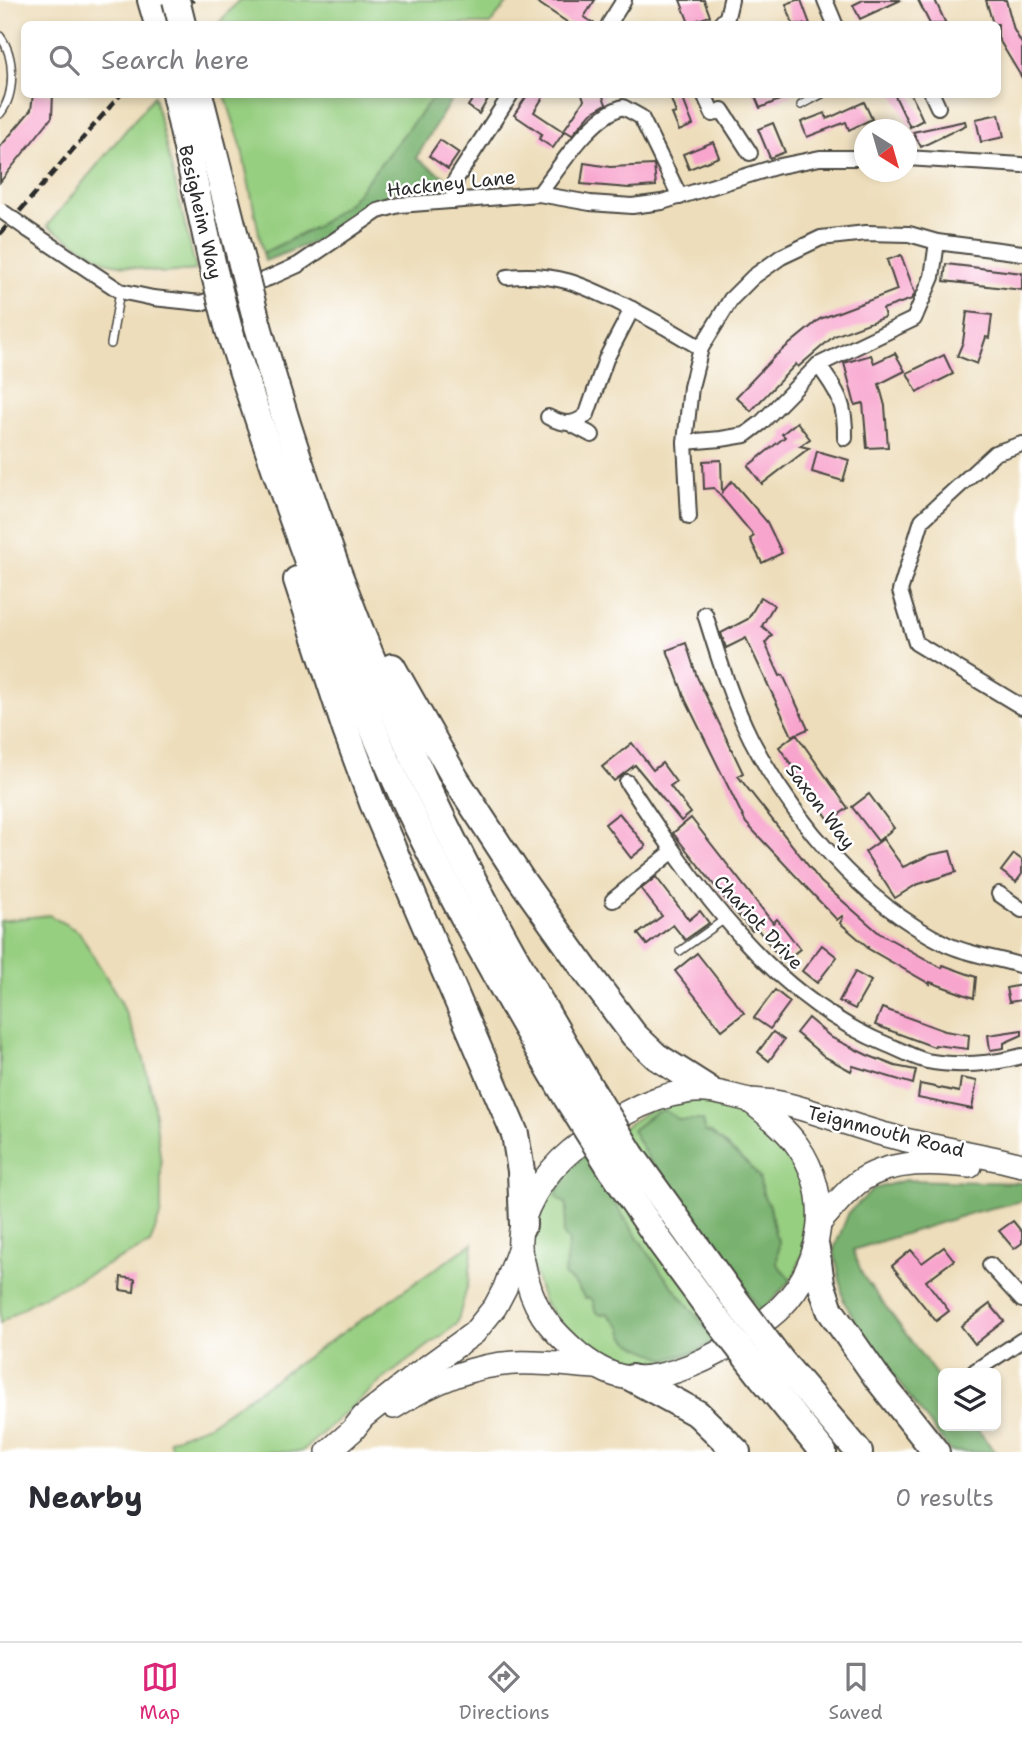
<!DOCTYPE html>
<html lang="en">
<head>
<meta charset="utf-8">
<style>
	body { margin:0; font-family:"Shantell Sans",sans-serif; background:#f2f2f3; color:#2b2b33 }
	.controls { position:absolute; right:21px; bottom:21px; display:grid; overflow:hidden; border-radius:10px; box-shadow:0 4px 10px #0003 }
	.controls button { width:63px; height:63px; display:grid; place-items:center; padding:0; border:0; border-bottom:2px solid #e1e1e2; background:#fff; color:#2b2b33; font:35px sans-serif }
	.compass { position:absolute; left:854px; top:119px; width:63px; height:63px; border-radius:50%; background:#fff; box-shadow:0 4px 10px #0003; rotate:143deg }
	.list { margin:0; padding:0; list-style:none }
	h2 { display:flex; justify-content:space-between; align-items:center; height:91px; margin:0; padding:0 28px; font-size:30px }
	h2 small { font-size:23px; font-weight:400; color:#7c7c81 }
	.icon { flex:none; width:38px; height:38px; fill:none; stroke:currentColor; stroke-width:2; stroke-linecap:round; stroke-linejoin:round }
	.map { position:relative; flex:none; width:1022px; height:1452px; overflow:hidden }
	.search { position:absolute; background:#fff; box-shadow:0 4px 10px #0003; left:21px; right:21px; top:21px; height:77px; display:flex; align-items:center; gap:18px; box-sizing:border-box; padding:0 24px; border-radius:10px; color:#7c7c81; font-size:26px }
	.sheet { height:189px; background:#fff }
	nav { display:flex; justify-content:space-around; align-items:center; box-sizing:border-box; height:98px; border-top:2px solid #e1e1e2; background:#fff; font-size:19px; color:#7c7c81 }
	nav a { display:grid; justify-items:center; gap:4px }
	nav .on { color:#db2777 }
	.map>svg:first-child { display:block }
</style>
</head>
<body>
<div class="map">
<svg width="1022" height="1452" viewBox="0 0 1022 1452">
	<rect width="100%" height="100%" fill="#fff"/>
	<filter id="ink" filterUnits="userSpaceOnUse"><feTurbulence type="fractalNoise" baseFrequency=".0143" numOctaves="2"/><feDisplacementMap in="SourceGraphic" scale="14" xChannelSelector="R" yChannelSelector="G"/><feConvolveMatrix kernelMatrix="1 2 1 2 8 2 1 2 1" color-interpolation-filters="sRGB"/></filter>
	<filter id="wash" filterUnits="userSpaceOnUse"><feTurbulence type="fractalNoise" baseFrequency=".00686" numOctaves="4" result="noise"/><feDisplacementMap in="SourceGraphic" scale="28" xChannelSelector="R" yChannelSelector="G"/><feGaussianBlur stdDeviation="1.57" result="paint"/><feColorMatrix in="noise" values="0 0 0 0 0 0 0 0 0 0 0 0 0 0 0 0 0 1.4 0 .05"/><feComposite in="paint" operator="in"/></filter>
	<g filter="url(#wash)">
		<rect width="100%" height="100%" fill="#edddba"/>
		<g fill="#97cf81" stroke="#617d56" stroke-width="2">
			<polygon points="239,0 510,0 490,24 218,24"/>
			<polygon points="225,95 435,95 350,202 316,227 263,253 241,145"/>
			<polygon points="154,96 196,270 164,273 109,263 47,226"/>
			<polygon points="49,915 79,932 121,1002 143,1056 153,1099 161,1164 161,1213 150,1244 36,1300 0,1323 0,921"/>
			<polygon points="695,1100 728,1105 761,1121 773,1130 800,1168 810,1201 809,1239 794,1276 761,1312 698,1354 652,1366 615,1361 600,1355 572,1337 543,1301 530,1256 531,1235 540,1202 570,1162 655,1107"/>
			<polygon points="473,1243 469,1280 457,1324 381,1381 301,1452 173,1452 169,1440 208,1425"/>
		</g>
		<g fill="#79b26f" stroke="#526e4d" stroke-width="2">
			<polygon points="435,95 454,95 416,158 446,178 439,195 394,191 329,236 265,261 263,253 316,227 350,202"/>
			<polygon points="664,1110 680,1120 703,1120 705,1132 711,1133 751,1167 759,1177 764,1197 770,1207 775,1234 779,1242 777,1264 791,1280 762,1312 650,1161 632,1130 654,1113"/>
			<path d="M587,1155L605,1183L604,1188L662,1273L716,1340L697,1351L665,1359C652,1350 622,1347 622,1328L607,1313L602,1315C595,1313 594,1310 594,1302L590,1298H585L576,1285L564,1275L569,1242L563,1234L567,1209L566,1203C551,1199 558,1187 566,1179L565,1175L581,1158Z"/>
			<polygon points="905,1180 1022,1183 1022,1201 975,1212 853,1250 863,1276 943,1384 943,1426 975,1426 995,1452 951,1452 870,1345 844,1302 834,1249 849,1212 874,1189"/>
		</g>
		<g id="blocks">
			<g fill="#f8a5ce">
				<polygon points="534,0 595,0 584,17 595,24 570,24"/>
				<polygon points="680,0 704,0 710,16 689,23"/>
				<polygon points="797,0 801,0 810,24 793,24 786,4"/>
				<polygon points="863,0 901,0 860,19 853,5"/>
				<polygon points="918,0 935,0 946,24 930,24"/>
				<polygon points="986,0 1006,0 1014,30 1022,44 1022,78 998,38 998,24 993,24"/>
				<polygon points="33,94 53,94 52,117 0,182 0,147 31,110"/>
				<polygon points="476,94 491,94 479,114 468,106"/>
				<polygon points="528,94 545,94 534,112 564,132 553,148 539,139 542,134 514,115"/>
				<polygon points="582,94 602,94 606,104 591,113 572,135 564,130 584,100"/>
				<polygon points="669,94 681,94 693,125 679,131 672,114 676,113"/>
				<polygon points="754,94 791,94 792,95 760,108"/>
				<polygon points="894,94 911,94 923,120 910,127"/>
				<polygon points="864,102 872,119 849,130 846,122 807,137 801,122 825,113 827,119"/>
				<polygon points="999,114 1004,137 981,142 976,119"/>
				<polygon points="965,121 966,125 921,147 913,132"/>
				<polygon points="773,123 785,152 770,158 758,129"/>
				<polygon points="440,140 459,153 448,169 429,156"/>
				<polygon points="713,142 719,157 689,169 683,154"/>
				<polygon points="584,163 610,167 654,165 656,186 629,188 581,184"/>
				<polygon points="901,255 915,293 912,299 883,309 885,317 834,336 798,367 796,364 751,411 736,397 775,356 820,319 897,290 887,260"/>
				<polygon points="946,264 1022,273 1022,290 944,281"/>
				<polygon points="967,312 992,315 989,338 986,337 977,364 957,356 963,342"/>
				<polygon points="895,353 905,371 879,384 885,406 888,447 867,448 863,403 855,405 844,363 871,355 874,363"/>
				<polygon points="944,355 953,374 917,392 907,373"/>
				<polygon points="797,422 810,439 800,446 809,448 762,484 748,466 785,437 782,434"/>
				<polygon points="817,451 849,460 843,481 812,472"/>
				<polygon points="721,460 722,492 732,481 767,522 782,553 762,563 750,539 754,536 714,488 704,489 703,461"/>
				<polygon points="761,597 774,605 762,626 772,635 765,643 780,676 783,675 808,729 792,736 746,638 726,648 721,633 748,619"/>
				<polygon points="686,643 697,677 743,773 738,776 821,882 879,933 942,968 943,965 976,977 974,998 930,982 930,984 867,948 868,947 840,923 843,918 842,916 837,920 746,823 686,701 667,650"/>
				<polygon points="796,734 848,808 830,821 779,747"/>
				<polygon points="632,743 653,770 662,763 676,782 670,786 691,813 681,821 635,765 614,781 602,767"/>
				<polygon points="869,794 894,828 878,841 852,807"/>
				<polygon points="619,813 646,846 631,858 605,824"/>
				<polygon points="691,818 773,923 777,919 800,949 783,962 756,927 752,931 733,909 673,833"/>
				<polygon points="883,839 903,867 930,855 950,851 956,872 916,885 895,898 865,852"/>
				<polygon points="1014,854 1022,860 1022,874 1016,882 1001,871"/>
				<polygon points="656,877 689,920 700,911 709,923 685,940 673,925 647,945 638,934 662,916 641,889"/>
				<polygon points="822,945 837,957 817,983 802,971"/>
				<polygon points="697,953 744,1013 722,1030 675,971"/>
				<polygon points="855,972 871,981 855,1009 839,1001"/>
				<polygon points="1022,985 1022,1000 1009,1002 1006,988"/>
				<polygon points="775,990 790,1002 770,1029 754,1018"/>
				<polygon points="882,1008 945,1031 969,1035 968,1049 935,1045 934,1047 875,1025"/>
				<polygon points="808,1018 832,1038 867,1055 895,1066 916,1070 913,1084 853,1066 851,1071 825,1057 796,1033"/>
				<polygon points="1022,1030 1022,1035 1004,1043 1004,1048 990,1050 988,1035"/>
				<polygon points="773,1032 784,1040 769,1061 758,1052"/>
				<polygon points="961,1078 977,1081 972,1109 918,1098 920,1084 959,1092"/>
				<polygon points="1013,1221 1022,1232 1022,1243 1014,1249 999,1231"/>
				<polygon points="944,1247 954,1260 926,1281 949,1311 936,1321 892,1266 911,1250 922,1263"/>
				<polygon points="121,1277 135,1279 134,1292 120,1290"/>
				<polygon points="990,1304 1004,1321 975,1344 961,1326"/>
			</g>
		</g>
	</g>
	<g filter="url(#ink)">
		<use href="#blocks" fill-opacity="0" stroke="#484640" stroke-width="2"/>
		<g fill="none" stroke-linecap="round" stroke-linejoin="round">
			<defs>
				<g id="lane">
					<path d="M0,36C15,56 16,94 0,114"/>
					<polyline points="801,105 822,94"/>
					<polyline points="111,344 120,291"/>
					<polyline points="680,951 725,919"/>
				</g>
				<g id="street">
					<polyline points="825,0 835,24"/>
					<polyline points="609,24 624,0"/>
					<polyline points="720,24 727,17 731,0"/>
					<polyline points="704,94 713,114 722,110 750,153"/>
					<polyline points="932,94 938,107"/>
					<polyline points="906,158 1022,165"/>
					<path d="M539,194C560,167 591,116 623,107L641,117L680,197"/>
					<polyline points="453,201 456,179 511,94"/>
					<polyline points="27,229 120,291 153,298 201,303 269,278 298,265 378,211 399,205 539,194 590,203 632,206 662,202 775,167 820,158 864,158"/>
					<path d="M507,277C560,272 585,286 630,308C655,321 678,334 701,348"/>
					<path d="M818,365C838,391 846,405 845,438"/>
					<path d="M548,417C562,424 574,427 587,414L606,359L632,309"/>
					<polyline points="571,424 592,435"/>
					<polyline points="685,442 721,439 745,435 761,423 818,365 914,319 932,277 937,242"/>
					<polyline points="1022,444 995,453 922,520 900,591 916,643 1022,707"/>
					<polyline points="689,517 685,442 691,387 701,348 731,299 753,277 781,257 821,238 866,233 909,234 937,242 1022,253"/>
					<path d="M705,614C718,656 731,699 751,739C794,821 861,902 946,944C969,955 998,958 1022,966"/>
					<path d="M627,782C694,884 770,997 888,1045C901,1050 914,1058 927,1061C957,1067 993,1064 1022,1056"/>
					<polyline points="999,894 1022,910"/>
					<polyline points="613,900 672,852"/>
					<polyline points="990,1265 1022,1300"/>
					<polyline points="975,1371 1022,1340"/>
				</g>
				<g id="primary">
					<path d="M749,1100C766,1114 784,1127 797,1145C833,1195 824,1264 780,1308C769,1319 755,1328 743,1337C713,1358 670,1379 632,1378C612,1377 594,1366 579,1354C547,1326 532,1308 524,1266C523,1260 520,1254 520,1248C517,1214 545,1172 571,1151C606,1124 641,1098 686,1092C711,1088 726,1095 750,1100C760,1101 770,1101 780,1103C817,1111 856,1128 894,1137C936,1148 980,1154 1022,1165"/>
					<path d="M820,1222C833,1208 846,1190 863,1179C894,1160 935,1162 970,1166"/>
					<path d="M394,1407C429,1384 472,1365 515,1363C541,1362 568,1365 595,1367"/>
					<polyline points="328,1452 353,1430 363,1417 416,1375 474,1333 495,1307 505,1288 520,1247"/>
				</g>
				<g id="highway">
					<polyline points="151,0 158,24"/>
					<polyline points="175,94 213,267"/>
					<polyline points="199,94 242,264"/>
					<path d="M258,326C300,476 353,623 417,765C466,874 526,979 587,1083"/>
					<path d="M229,330C275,472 324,614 383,752C435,872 501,986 567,1098"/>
					<polyline points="297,580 346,730 373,803 515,1134 521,1171 523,1225"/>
					<polyline points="392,667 455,778 522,881 586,971 634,1035 656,1056 708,1089"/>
					<polyline points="632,1156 728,1290"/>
					<polyline points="612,1170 661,1243 710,1310"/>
					<polyline points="816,1249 821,1283 830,1310 878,1379 936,1452"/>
					<polyline points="782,1362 859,1452"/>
					<polyline points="762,1377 823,1452"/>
					<polyline points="632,1378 698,1414 737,1452"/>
				</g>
			</defs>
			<use href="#lane" stroke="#484640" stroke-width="10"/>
			<use href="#street" stroke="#484640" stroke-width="18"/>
			<use href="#primary" stroke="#484640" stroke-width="26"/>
			<use href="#highway" stroke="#484640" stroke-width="30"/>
			<use href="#lane" stroke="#fff" stroke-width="7"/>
			<use href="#street" stroke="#fff" stroke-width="14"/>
			<use href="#primary" stroke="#fff" stroke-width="23"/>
			<use href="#highway" stroke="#fff" stroke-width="26"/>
			<g stroke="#2b2b2b" stroke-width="4.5" stroke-dasharray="10 5" stroke-linecap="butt">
				<polyline points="172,24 193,0"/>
				<polyline points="0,234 121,94"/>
			</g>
			<defs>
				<polyline id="street-bridge" points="0,210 27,229"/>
				<g id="highway-bridge">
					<polyline points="176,0 182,24"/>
					<polyline points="242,264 258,326"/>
					<polyline points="213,267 229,330"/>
					<polyline points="587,1083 632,1156"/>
					<polyline points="567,1098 612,1170"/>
					<polyline points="728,1290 782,1362"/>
					<polyline points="710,1310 762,1377"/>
				</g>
			</defs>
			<use href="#street-bridge" stroke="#484640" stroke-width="18" stroke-linecap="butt"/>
			<use href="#highway-bridge" stroke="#484640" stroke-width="30" stroke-linecap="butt"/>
			<use href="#street-bridge" stroke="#fff" stroke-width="14"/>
			<use href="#highway-bridge" stroke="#fff" stroke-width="26"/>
		</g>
	</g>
	<g text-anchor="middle" stroke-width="5" stroke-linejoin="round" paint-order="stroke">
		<g font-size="19" fill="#2b2b2b" stroke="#fff">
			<text transform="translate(451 183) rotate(-6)" y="7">Hackney Lane</text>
			<text transform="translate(201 212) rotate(77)" y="7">Besigheim Way</text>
			<text transform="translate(821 806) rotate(53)" y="7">Saxon Way</text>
			<text transform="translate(759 922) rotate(47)" y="7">Chariot Drive</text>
			<text transform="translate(886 1131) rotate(14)" y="7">Teignmouth Road</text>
		</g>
	</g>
</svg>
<div class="controls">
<button><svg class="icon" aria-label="layers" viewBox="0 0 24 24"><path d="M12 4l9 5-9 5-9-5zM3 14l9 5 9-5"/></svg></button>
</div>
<svg class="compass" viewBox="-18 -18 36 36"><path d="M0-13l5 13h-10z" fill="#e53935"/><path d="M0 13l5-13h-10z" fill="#7c7c81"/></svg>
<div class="search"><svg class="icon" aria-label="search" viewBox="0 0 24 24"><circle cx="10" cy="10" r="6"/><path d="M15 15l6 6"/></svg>Search here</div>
</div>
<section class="sheet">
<h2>Nearby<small>0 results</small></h2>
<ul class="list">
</ul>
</section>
<nav>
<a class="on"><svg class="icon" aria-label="map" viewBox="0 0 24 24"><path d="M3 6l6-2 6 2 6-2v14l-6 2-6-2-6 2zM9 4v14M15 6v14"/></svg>Map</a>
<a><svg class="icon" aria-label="directions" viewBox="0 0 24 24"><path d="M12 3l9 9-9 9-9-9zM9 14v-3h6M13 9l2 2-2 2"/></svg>Directions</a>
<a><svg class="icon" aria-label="saved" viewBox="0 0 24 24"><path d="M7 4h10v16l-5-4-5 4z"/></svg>Saved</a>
</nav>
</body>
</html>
